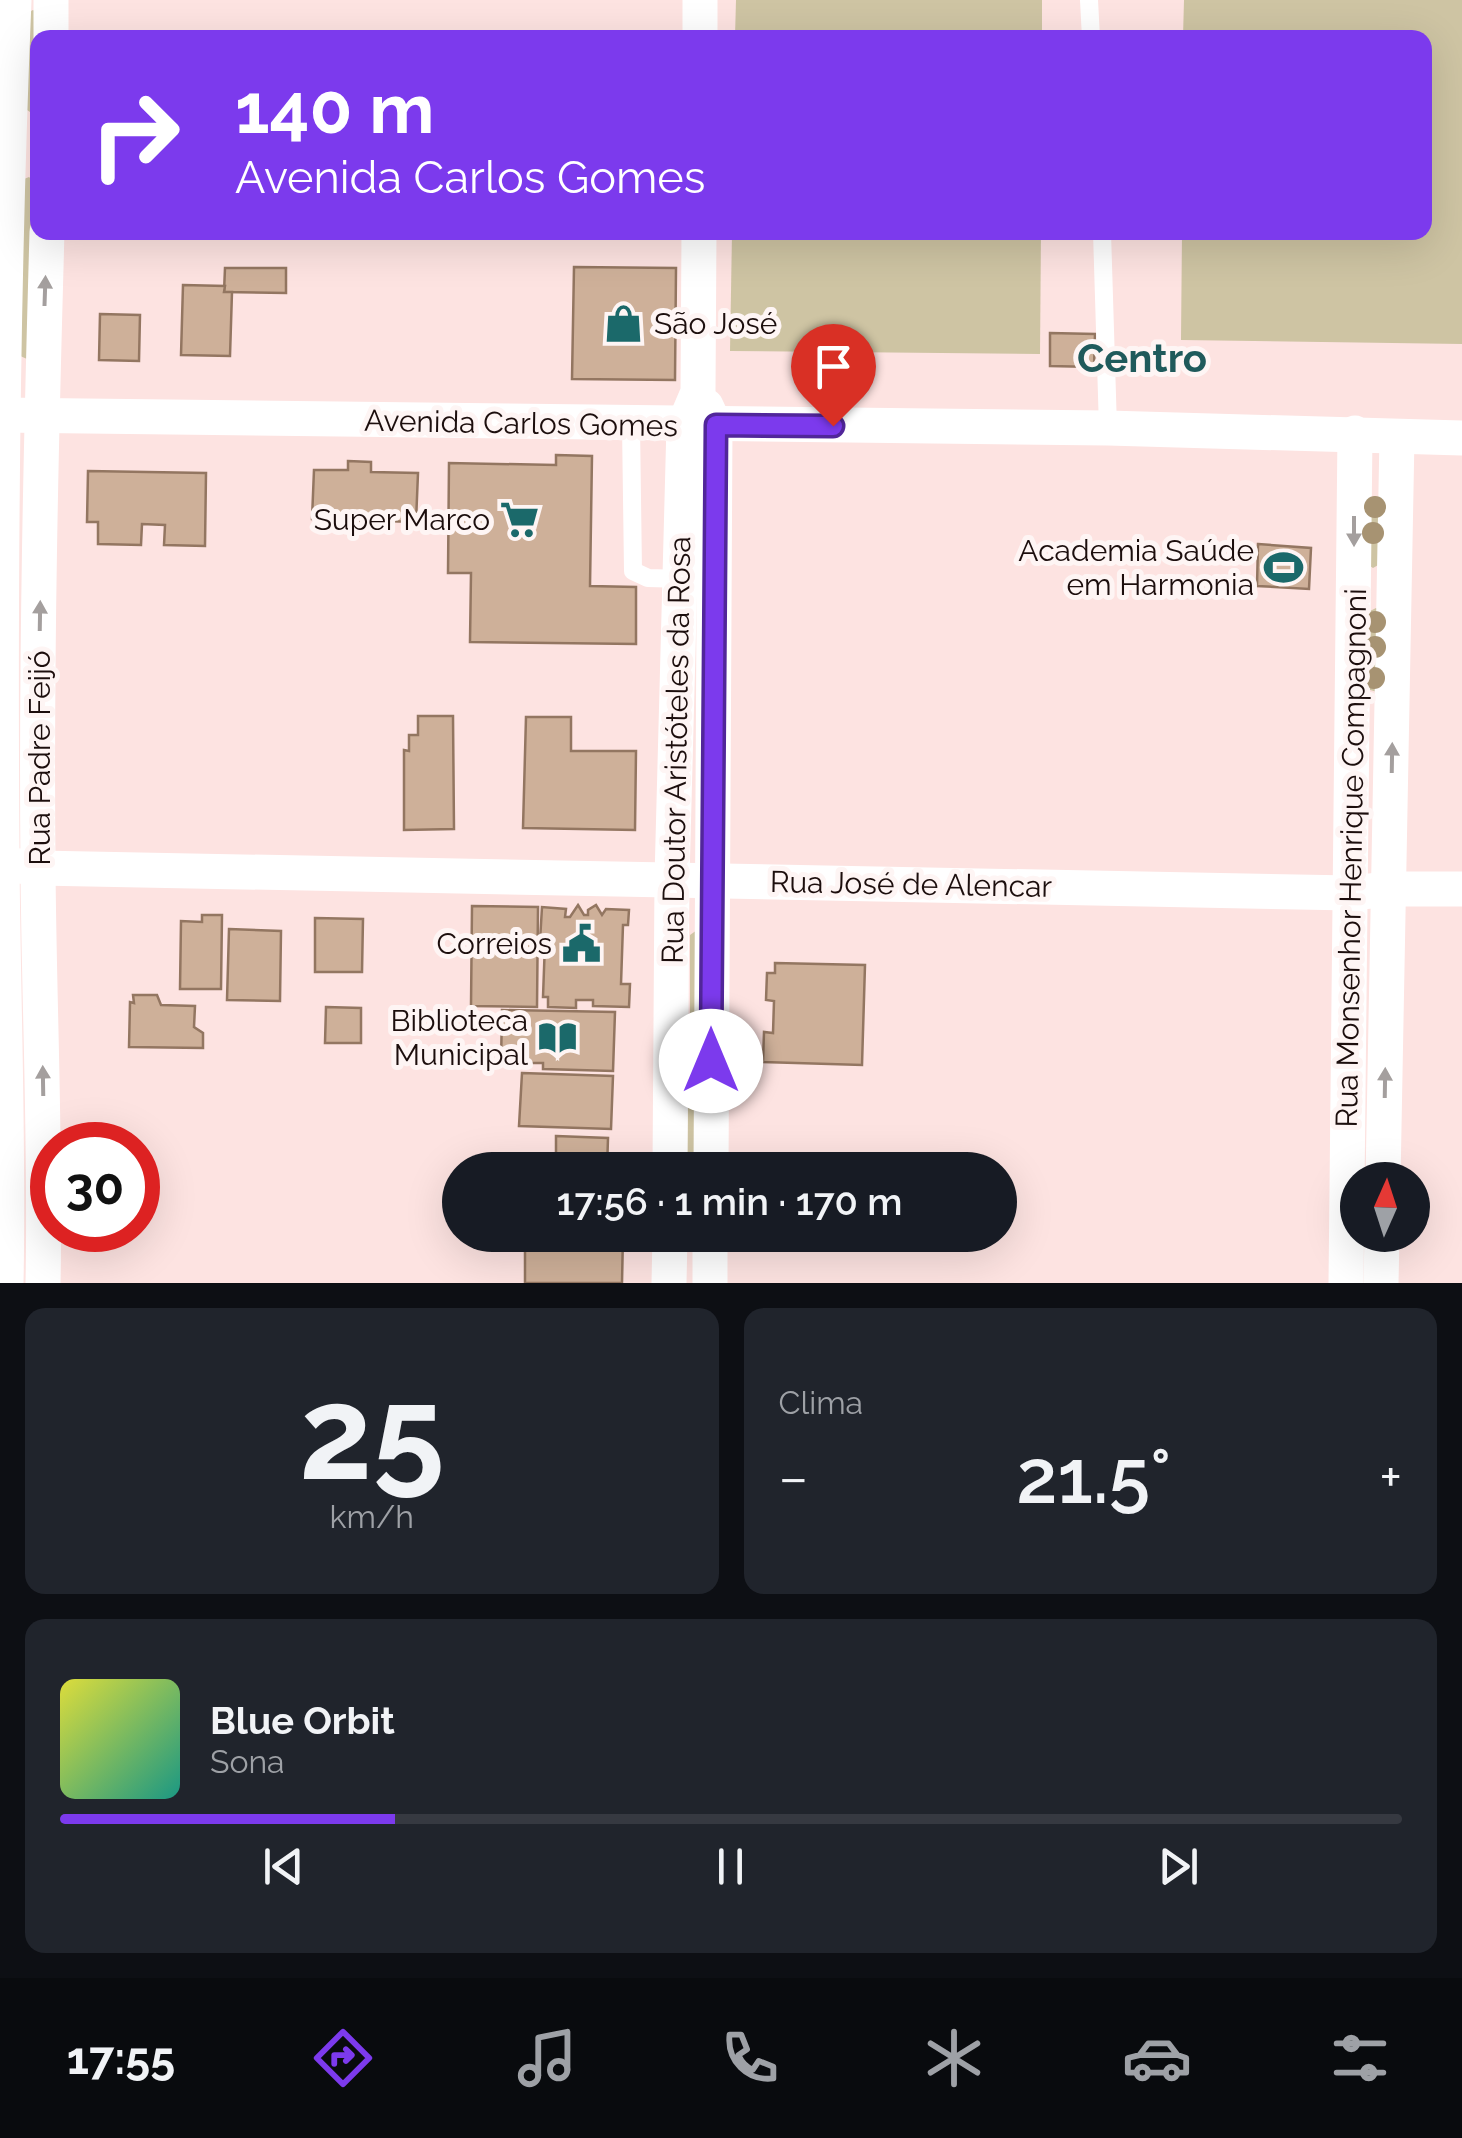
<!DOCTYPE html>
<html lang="pt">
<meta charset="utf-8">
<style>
:root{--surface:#171b24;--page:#20242c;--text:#f1f3f6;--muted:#9ea1a6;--line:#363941;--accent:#7c3aed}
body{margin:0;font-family:Raleway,sans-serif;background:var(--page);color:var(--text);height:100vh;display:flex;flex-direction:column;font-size:38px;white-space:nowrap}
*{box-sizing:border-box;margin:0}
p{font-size:32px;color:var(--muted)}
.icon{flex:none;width:55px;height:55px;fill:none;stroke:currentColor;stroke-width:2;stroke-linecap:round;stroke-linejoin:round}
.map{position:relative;height:1283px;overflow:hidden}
.drawer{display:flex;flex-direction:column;gap:25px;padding:25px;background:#0d0f14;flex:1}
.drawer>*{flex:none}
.banner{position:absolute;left:30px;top:30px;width:1402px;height:210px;border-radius:20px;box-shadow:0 10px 40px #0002;background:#7c3aed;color:#fff;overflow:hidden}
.needle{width:65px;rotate:3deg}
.fabs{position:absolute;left:1340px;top:1162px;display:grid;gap:20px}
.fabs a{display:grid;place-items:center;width:90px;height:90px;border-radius:50%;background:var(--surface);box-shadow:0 10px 40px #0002;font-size:50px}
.speed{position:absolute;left:30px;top:1122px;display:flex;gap:20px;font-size:50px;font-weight:700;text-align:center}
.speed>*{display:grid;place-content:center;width:130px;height:130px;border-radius:50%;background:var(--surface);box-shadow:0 10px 40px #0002;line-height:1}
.speed .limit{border:15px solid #d22;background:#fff;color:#111}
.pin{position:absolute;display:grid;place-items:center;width:85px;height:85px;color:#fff;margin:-102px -42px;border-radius:50% 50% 50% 0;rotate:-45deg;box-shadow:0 0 10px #0007}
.pin .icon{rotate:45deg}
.me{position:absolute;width:110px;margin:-55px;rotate:0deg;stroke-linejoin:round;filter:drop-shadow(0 0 8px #0008)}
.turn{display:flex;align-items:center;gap:35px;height:210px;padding:0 40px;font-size:45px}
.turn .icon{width:130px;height:130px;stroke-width:2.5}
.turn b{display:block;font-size:70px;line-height:85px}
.big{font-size:75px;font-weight:600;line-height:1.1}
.drawer .widget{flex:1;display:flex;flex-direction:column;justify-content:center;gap:15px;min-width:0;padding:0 35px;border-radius:20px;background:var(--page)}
.drawer .dial{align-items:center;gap:0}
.dial b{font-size:130px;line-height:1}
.song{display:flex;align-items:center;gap:30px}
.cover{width:120px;height:120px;border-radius:15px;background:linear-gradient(135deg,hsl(60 70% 55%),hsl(170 70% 35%))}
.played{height:10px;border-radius:5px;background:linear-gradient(90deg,var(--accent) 25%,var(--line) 25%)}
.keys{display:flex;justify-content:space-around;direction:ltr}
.heat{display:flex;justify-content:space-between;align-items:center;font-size:55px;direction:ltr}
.drawer .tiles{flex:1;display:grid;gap:25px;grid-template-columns:1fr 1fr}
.widget:last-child{grid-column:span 2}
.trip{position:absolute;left:442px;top:1152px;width:575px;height:100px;border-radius:50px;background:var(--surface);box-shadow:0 10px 40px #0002;font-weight:600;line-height:100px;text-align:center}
.dock{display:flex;height:160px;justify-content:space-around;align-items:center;background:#090b0e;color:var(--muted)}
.dock .icon{width:70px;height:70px}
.dock .current{color:var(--accent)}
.dock b{font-size:45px;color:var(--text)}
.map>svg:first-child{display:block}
.green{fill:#cec4a3}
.building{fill:#ceb099;stroke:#937661;stroke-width:2.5}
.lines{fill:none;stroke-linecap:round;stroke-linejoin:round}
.lane{stroke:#fff;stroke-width:18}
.street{stroke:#fff;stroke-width:35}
.tree{fill:#a79372}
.oneway{fill:#a49f9e}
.route-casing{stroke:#51269a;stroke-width:25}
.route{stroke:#7c3aed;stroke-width:18}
.labels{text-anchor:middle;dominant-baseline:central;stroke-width:10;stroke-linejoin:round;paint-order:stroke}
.poi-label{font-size:30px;fill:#1c0e0d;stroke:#fef5f4;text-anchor:end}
.street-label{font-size:30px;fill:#1c0e0d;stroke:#fef5f4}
.district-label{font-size:40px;font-weight:bold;fill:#1f5a5b;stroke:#fef5f4}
</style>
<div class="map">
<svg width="1462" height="1283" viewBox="0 0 1462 1283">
<rect width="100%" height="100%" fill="#fde3e1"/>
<!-- green -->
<g class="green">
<path d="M736 0H1042V37H735Z"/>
<path d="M1184 0H1462V344L1181 340 1182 233 1425 232V38L1183 37Z"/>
<path d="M33 10 38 13 37 105 30 112 27 110V13Z"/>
<path d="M29 177 36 183 32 353 27 359 18 355 24 179Z"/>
<path d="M732 233H1041L1040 354 730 351Z"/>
<path d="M1375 496 1381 500 1380 564 1373 568 1367 564 1370 498Z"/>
<path d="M1376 608 1379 610 1377 692 1367 689 1370 611Z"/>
<path d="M697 930 696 1024 690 1019V935Z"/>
<path d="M693 1061 696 1062V1160L687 1158 688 1064Z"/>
</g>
<!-- building -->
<g class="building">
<path d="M574 267 676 268 675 380 572 379Z"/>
<path d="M225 268H286V293L224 292Z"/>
<path d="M183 285 225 286 224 292H232L230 356 181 355Z"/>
<path d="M100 314 140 315 139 361 99 360Z"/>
<path d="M1050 333 1095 334 1094 367 1050 366Z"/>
<path d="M556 455 592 456 590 586 636 587V644L470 642 471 573H448L449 463 556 465Z"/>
<path d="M348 461 371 462V472L418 473 416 522 312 519 314 470H348Z"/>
<path d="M88 471 206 473 205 546 164 545 165 525 142 524 141 545 98 544V522H87Z"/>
<path d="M1258 544 1311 548 1309 589 1257 586Z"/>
<path d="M418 716H453L454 829 404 830V750L409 751V735H418Z"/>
<path d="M526 717H571V751H636L635 830 523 828Z"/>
<path d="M578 905 584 915H588V910L596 905 602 915 606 909 629 910 628 925H623L621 984H630L629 1007 593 1006V1000H576V1008L548 1007V997H543L545 942 540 941 542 907 566 909 565 917H570Z"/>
<path d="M472 906 538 907 537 1007 471 1006Z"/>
<path d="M202 915H222L221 989H180L181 921 202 922Z"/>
<path d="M315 918 363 919 362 972H315Z"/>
<path d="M229 929 281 931 280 1001 227 1000Z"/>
<path d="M775 963 865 965 862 1065 763 1062 764 1032 773 1033 774 1001 766 1000 767 973H775Z"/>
<path d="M133 995H157L161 1005 195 1006 194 1027 203 1033V1048L129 1047 130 1002 134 1003Z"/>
<path d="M326 1007 361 1008V1043H325Z"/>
<path d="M502 1010 615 1012 613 1071 543 1069V1063H501Z"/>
<path d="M522 1073 613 1076 611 1129 519 1126Z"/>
<path d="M556 1136 608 1138 607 1170H556Z"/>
<path d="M525 1235H623L622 1283H525Z"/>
</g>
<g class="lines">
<!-- lane -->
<g class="lane">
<path d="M1089 0 1091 38"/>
<path d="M1102 232 1108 428"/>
<path d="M631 424 633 571 648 578 684 579"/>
</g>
<!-- street -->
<g class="street">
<path d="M51 38V0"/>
<path d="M700 38V0"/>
<path d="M706 406 715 425 711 1170"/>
<path d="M0 415 1108 428 1462 438"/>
<path d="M0 864 38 868 1352 893 1389 889H1462"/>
<path d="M670 1170 672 878 684 425 698 392 699 232"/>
<path d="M1383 1180 1397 437"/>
<path d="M6 1283C9 1142 3 1001 2 860 0 573 2 287 14 0"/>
<path d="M43 1283C46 1144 39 1006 38 867 36 656 41 444 47 232"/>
<path d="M669 1283 670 1235"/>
<path d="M710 1283V1235"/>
<path d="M1346 1283 1355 433"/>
<path d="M1381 1283 1382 1235"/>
</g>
</g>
<!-- trees -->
<g class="tree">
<circle cx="1375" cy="507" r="11"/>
<circle cx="1373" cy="533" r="11"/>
<circle cx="1375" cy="622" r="11"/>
<circle cx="1375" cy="647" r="11"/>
<circle cx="1374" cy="678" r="11"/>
</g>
<!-- one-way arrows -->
<defs><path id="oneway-solid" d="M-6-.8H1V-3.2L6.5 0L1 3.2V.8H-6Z" transform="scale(2.5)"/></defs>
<g class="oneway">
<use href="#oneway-solid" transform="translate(45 291) rotate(-88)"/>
<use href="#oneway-solid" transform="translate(1354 531) rotate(90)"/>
<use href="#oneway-solid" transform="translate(40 616) rotate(-89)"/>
<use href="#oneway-solid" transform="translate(1392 758) rotate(-89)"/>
<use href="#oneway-solid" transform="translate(43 1081) rotate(-91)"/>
<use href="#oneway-solid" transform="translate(1385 1083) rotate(-89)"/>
</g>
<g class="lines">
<defs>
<path id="route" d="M711 1061 716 425 833 426"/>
</defs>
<!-- route casing -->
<use href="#route" class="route-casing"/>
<!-- route -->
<use href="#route" class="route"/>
</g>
<!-- icons -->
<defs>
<symbol id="shop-bare" viewBox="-9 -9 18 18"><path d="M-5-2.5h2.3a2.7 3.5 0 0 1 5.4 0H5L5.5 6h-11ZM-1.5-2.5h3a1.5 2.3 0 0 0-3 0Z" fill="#1b696a" stroke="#fef5f4" stroke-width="2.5" paint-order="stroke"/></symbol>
<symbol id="supermarket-bare" viewBox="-9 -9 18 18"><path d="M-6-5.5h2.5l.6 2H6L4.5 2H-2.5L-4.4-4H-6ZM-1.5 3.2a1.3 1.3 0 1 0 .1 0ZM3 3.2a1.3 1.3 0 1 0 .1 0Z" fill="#1b696a" stroke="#fef5f4" stroke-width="2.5" paint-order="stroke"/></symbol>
<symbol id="stadium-bare" viewBox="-9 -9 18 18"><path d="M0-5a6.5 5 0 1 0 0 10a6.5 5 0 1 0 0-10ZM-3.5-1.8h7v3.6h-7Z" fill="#1b696a" stroke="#fef5f4" stroke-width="2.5" paint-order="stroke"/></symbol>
<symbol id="civic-bare" viewBox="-9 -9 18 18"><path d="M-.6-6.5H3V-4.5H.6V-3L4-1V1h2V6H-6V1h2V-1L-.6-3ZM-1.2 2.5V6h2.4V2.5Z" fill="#1b696a" stroke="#fef5f4" stroke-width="2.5" paint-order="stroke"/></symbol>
<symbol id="library-bare" viewBox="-9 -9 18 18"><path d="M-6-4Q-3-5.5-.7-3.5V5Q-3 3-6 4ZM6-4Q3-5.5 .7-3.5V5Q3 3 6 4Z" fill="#1b696a" stroke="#fef5f4" stroke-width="2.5" paint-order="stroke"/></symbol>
</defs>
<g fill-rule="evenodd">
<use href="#shop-bare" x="596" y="296" width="55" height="55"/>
<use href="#supermarket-bare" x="492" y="492" width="55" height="55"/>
<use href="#stadium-bare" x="1256" y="540" width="55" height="55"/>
<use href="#civic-bare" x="554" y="916" width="55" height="55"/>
<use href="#library-bare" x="530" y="1010" width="55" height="55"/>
</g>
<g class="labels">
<!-- poi labels -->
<g class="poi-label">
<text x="654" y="323" text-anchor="start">São José</text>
<text x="490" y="519">Super Marco</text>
<text x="1254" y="550">Academia Saúde<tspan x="1254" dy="34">em Harmonia</tspan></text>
<text x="552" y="943">Correios</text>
<text x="528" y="1020">Biblioteca<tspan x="528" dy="34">Municipal</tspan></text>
</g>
<!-- street labels -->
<g class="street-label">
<text transform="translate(521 423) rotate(1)">Avenida Carlos Gomes</text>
<text transform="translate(676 750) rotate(-89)">Rua Doutor Aristóteles da Rosa</text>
<text transform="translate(39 758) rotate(-90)">Rua Padre Feijó</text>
<text transform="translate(1351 858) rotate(-89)">Rua Monsenhor Henrique Compagnoni</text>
<text transform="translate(911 884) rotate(1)">Rua José de Alencar</text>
</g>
<!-- district labels -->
<g class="district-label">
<text x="1142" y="357">Centro</text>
</g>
</g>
</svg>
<div class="fabs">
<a><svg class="needle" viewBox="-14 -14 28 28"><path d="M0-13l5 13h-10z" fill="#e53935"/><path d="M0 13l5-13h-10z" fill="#9ea1a6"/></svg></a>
</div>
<div class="speed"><div class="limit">30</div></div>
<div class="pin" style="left:833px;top:426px;background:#d93025"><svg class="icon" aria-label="arrive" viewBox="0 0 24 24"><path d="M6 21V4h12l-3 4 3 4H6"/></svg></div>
<svg class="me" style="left:711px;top:1061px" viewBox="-20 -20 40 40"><circle r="19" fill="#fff"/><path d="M0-13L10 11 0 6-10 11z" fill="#7c3aed"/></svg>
<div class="trip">17:56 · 1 min · 170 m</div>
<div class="banner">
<div class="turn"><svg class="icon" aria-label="right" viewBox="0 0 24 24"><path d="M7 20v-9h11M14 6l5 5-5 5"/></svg><div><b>140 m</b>Avenida Carlos Gomes</div></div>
</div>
</div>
<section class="drawer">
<div class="tiles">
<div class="widget dial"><b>25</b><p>km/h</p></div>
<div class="widget"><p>Clima</p>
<div class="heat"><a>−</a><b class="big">21.5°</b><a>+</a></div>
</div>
<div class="widget">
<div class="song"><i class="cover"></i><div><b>Blue Orbit</b><p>Sona</p></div></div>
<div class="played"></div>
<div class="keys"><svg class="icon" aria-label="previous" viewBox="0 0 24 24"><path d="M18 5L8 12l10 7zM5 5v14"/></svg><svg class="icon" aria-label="pause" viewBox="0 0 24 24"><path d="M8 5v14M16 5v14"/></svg><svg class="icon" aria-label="next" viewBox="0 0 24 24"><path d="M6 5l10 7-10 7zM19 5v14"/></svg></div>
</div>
</div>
</section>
<nav class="dock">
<b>17:55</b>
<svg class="icon current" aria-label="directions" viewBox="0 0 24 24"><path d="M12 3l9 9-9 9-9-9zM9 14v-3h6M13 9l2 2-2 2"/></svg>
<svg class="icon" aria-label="music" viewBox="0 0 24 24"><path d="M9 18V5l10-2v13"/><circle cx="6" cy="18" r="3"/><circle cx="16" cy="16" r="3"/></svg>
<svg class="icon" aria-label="phone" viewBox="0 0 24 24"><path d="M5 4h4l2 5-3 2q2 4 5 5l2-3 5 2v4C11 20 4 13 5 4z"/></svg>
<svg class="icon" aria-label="climate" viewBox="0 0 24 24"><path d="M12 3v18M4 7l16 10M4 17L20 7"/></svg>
<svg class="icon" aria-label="car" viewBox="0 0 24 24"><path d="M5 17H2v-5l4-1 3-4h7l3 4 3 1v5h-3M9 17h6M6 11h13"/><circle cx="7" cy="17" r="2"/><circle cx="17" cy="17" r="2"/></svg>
<svg class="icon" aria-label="filters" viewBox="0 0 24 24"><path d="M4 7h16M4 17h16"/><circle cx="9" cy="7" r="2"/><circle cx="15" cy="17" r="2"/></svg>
</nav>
